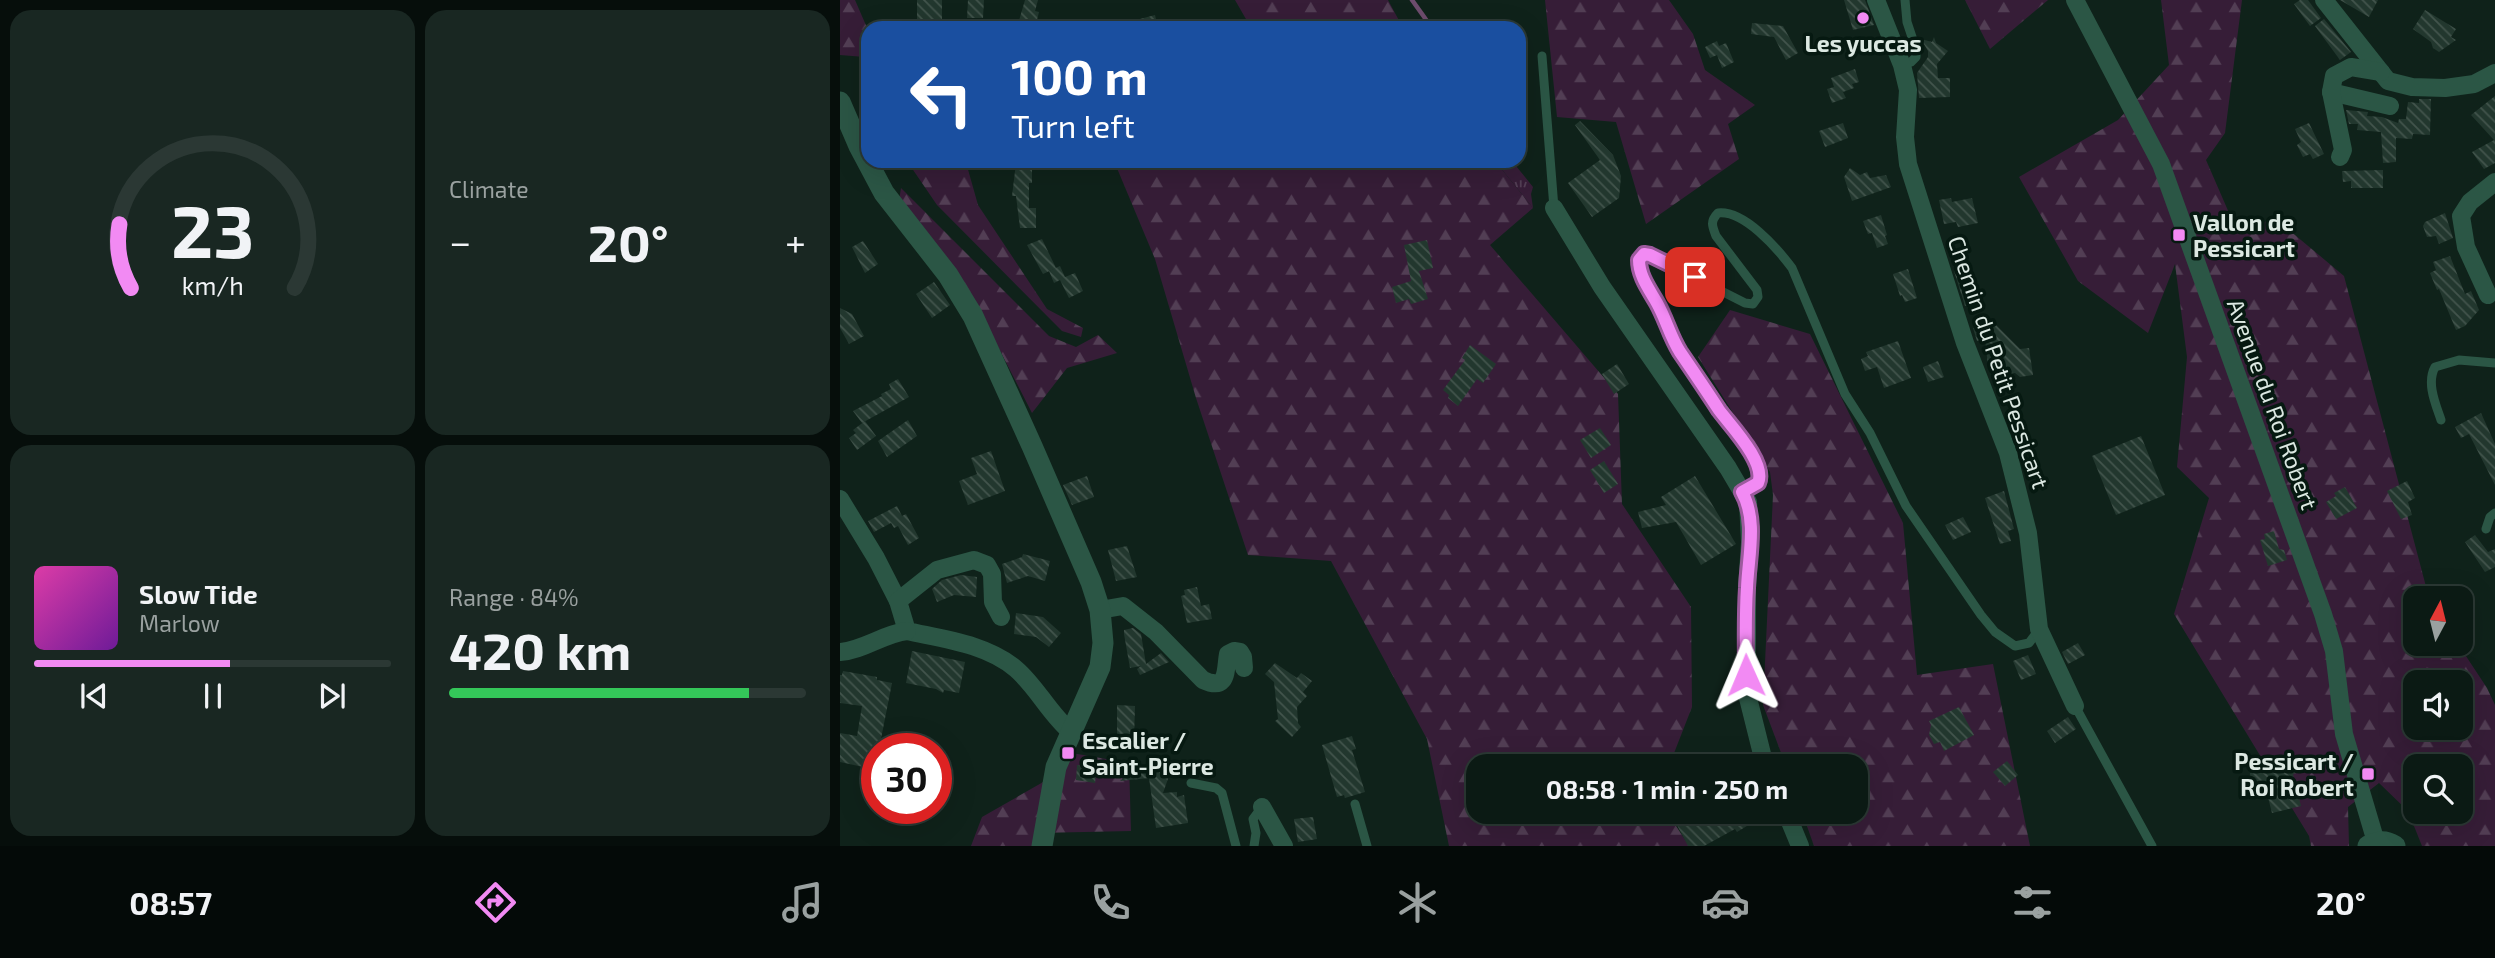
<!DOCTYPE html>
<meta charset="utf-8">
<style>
:root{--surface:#0b1a14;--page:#192722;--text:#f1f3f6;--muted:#9aa1a0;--line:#2b3834;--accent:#f28af3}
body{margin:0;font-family:"Exo 2",sans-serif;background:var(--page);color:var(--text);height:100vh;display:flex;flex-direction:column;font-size:26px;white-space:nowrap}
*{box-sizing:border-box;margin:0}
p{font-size:23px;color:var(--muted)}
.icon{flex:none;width:38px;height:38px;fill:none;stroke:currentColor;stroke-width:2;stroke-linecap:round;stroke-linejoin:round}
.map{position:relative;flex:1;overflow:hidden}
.drawer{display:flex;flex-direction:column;gap:10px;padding:10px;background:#060e0b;width:840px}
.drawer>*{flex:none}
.top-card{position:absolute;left:21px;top:21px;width:665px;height:147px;border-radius:21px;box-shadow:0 7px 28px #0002,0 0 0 2px var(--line);background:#1a4fa0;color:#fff;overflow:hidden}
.needle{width:46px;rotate:7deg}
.buttons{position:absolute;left:1563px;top:586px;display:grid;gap:14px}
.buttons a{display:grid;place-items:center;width:70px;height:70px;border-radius:14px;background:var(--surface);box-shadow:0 7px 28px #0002,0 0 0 2px var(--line);font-size:35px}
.speed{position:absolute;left:21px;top:733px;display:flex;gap:14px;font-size:35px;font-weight:700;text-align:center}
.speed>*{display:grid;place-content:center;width:91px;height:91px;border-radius:50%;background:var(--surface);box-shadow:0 7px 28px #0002,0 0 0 2px var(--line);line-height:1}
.speed .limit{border:10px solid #d22;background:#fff;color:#111}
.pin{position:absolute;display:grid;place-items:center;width:60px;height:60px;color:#fff;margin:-30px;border-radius:14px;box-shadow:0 4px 10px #0006}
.me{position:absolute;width:77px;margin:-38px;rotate:359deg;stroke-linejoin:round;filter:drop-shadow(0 0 5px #0008)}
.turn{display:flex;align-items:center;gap:24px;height:147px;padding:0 35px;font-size:32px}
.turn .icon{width:91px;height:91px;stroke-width:2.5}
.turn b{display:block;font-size:49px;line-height:60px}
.big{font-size:52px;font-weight:700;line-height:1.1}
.drawer .card{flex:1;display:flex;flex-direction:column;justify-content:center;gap:10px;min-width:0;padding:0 24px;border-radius:21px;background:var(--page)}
.drawer .dial{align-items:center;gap:0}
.dial svg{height:182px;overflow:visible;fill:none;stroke:var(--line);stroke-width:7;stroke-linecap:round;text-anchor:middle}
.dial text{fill:var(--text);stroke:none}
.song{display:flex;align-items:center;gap:21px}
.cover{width:84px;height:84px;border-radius:10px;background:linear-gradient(135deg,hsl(320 70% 55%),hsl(280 70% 35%))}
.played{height:7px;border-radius:4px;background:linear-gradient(90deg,var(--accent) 55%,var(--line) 55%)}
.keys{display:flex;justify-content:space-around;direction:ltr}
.heat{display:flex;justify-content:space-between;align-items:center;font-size:38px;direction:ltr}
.charge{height:10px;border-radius:5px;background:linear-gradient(90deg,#34c759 84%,var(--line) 0)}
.drawer .tiles{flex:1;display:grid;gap:10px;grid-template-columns:repeat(2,1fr)}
.trip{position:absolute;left:626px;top:754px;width:402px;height:70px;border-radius:21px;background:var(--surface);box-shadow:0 7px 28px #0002,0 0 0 2px var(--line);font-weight:700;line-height:70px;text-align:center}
.dock{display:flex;height:112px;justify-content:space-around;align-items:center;background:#040a08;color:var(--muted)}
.dock .icon{width:49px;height:49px}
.dock .selected{color:var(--accent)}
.dock b{font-size:32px;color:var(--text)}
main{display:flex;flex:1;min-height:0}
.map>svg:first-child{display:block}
.grass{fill:url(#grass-tufts)}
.forest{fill:url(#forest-firs);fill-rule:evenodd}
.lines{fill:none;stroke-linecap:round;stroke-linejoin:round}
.stream{stroke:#6d4c6d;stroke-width:4.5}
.building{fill:url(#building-back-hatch)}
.service{stroke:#2b5645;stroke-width:9}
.minor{stroke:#2b5645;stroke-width:18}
.tertiary{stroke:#2b5645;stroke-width:21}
.route-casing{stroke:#9d5a9e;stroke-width:18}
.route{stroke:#f28af3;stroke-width:12}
.poi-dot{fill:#f28af3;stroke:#061911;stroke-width:2.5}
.labels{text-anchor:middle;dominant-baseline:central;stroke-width:7;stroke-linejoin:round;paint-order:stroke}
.poi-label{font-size:23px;font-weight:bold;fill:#dce8e2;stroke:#061911;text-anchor:start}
.street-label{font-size:23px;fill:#dce8e2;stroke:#061911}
</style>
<main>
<section class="drawer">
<div class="tiles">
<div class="card dial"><svg viewBox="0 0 100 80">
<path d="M14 69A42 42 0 1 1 86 69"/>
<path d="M14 69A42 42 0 0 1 9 41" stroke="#f28af3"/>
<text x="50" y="56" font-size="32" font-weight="700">23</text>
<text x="50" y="72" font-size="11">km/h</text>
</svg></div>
<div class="card"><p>Climate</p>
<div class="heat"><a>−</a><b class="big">20°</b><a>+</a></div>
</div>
<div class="card">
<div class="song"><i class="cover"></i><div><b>Slow Tide</b><p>Marlow</p></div></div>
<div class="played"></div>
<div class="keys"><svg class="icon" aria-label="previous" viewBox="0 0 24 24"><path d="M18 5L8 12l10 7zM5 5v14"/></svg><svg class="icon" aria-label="pause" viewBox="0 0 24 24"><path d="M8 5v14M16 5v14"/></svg><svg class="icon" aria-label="next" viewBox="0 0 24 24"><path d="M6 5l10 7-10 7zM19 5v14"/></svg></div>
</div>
<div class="card"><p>Range · 84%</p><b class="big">420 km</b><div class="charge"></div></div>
</div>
</section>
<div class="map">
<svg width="1655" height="846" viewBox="0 0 1655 846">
<defs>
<pattern id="grass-tufts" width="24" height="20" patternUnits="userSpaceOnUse" patternTransform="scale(1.75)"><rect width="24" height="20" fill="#361d37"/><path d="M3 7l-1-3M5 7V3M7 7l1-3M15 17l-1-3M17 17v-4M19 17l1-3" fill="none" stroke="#523e54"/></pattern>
<pattern id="forest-firs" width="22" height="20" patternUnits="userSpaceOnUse" patternTransform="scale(1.75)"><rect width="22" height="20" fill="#361d37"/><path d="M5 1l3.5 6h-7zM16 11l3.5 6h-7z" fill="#523e54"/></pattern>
<pattern id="building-back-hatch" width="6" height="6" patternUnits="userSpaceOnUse" patternTransform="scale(1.75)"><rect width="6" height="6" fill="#22372e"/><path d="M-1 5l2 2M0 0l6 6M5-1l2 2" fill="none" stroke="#42544c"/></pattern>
</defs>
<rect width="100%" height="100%" fill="#0f221a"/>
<!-- grass -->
<path class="grass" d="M655 161H672L693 187 691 194 693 208Z"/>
<!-- forest -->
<g class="forest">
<path d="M0 0H15L28 30V60L25 57 0 55Z"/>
<path d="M395 0H548L563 28H406L410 26Z"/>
<path d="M705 0H829L853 34 865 70 915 105 888 124 899 159 806 224 776 122 717 117Z"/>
<path d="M1125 0H1208L1150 49Z"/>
<path d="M1321 0H1402L1385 133 1366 160 1396 229 1436 219 1504 276 1589 598H1575V644H1618L1647 688 1655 705V846H1582L1568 811 1539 783 1508 807 1509 846H1471L1469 836 1334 614 1369 498 1337 467 1347 357 1335 264 1308 333 1238 281 1179 177 1278 120 1329 65ZM1575 682H1620V728H1575ZM1575 766H1620V812H1575Z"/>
<path d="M67 161H123L127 166 138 205 207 309 243 328 241 337 222 331 97 205Z"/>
<path d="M274 161H655L693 208 650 245 778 394 782 504 851 607 852 707 829 766H639V812H827L849 846H609L587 739 491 561 408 555 356 398 315 259Z"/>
<path d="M61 188 209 336 236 347 258 335 277 353 227 368 192 413 130 292 59 201Z"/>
<path d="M890 310 970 334 1063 523 1077 675 1153 664 1190 846H974L962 812H1017V766H946L923 705 933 495 930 472 858 357Z"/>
<path d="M226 752 289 763 291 831 197 833 195 846H131L142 817 219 773Z"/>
</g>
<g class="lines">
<!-- stream -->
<path class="stream" d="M572 0 592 28"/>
</g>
<!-- building -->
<g class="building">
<path d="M77 0H102V23H94V28H77Z"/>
<path d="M128 0H144L143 18H127Z"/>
<path d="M185 0H198L195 11 199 12 195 28H183L184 26 178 24Z"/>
<path d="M1004 0H1025L1034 25 1013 30Z"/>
<path d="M1460 0H1468L1481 18 1470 26 1454 4Z"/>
<path d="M1500 0H1538L1529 17Z"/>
<path d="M1585 10 1616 29 1611 37 1616 40 1599 52 1593 48 1591 42 1573 29Z"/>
<path d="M315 15 318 28H282L281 24Z"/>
<path d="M1484 19 1511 52 1500 60 1475 26Z"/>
<path d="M912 23 943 26 958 53 946 60 934 37 911 34Z"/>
<path d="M1094 37 1096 43 1108 51 1097 64 1098 78H1110V97L1079 98 1077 73 1088 57V51L1081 39 1092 42Z"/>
<path d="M877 41 879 46 886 43 894 62 882 68 877 55 870 58 865 47Z"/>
<path d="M1015 69 1019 82 1012 84 1014 88 1003 92 1006 98 992 103 987 89 994 87 991 78Z"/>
<path d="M1655 96V163L1644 169 1632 152 1654 140 1631 115Z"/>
<path d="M1579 99H1591L1590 135 1573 134 1572 139 1556 138V162L1543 163 1541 132 1517 130 1518 124H1509L1506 110 1528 112 1527 116 1542 117 1558 123 1559 119H1566L1568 102 1579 103Z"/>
<path d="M740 121 773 155 781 176 779 198 752 217 728 183 760 160 735 125Z"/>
<path d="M1003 123 1008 138 985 147 979 131Z"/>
<path d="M1469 123 1484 154 1473 159 1470 154 1463 157 1457 145 1461 142 1455 129Z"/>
<path d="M176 163H192V183H189V208H196V228H180L176 196H172Z"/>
<path d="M1010 168 1020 175 1027 172 1030 178 1046 175 1051 187 1012 201 1004 177Z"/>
<path d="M1543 170V188H1511V181L1503 182 1502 171Z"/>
<path d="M1111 198 1112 202 1132 198 1138 223 1118 227 1116 222 1104 224 1099 200Z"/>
<path d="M1605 213 1613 238 1599 244 1596 236 1587 237 1583 226 1585 222Z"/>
<path d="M1041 215 1047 235 1045 236 1048 244 1037 248 1032 233 1028 234 1023 221Z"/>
<path d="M202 239 216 268 203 274 187 245Z"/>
<path d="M587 240 593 268 579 271 588 299 571 304 569 299 556 303 552 287 571 281 564 245Z"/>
<path d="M23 241 38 264 25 273 12 247Z"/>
<path d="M1610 256 1625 294 1631 291 1639 310 1625 326 1616 330 1599 289 1597 290 1590 273 1596 270 1593 262Z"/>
<path d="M220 266 225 277 235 273 243 291 229 298 220 280 214 283 209 271Z"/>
<path d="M1068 269 1077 298 1065 302 1062 295 1060 296 1053 274Z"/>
<path d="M1118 270 1123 285 1128 284 1131 291 1136 290 1140 301 1125 306 1114 271Z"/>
<path d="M94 282 110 305 92 318 76 294Z"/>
<path d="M0 308 12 314 24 336 9 344 0 328Z"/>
<path d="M1154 323 1180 349 1189 348 1193 375 1180 377 1175 373 1154 376 1151 365H1148L1145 339 1137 341 1133 328Z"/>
<path d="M1058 341 1071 378 1044 388 1037 367 1025 371 1021 359 1028 356 1026 352Z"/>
<path d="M630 345 656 364 643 383 637 379 618 406 608 398 609 395 603 390 625 360 622 358Z"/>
<path d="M1098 361 1104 377 1088 382 1083 367Z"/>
<path d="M777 364 789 384 774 394 762 374Z"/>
<path d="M58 379 69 397 22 423 13 411 42 396 41 394 51 389 49 384Z"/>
<path d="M1641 413 1655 444V485L1629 434 1621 438 1615 427Z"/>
<path d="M68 420 77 436 47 457 38 441Z"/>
<path d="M25 421 36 436 17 450 9 438 16 433 13 430Z"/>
<path d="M760 428 771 445 751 458 740 440Z"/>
<path d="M1301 436 1325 495 1276 515 1252 456Z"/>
<path d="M151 451 165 491 128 505 119 481 137 474 131 458Z"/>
<path d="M764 461 778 484 764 493 750 470Z"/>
<path d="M247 476 254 497 232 505 223 485Z"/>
<path d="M855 476 896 544 861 565 836 522 802 528 798 512 826 505 821 497Z"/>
<path d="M1567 481 1575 498 1568 502 1572 515 1561 519 1547 491Z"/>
<path d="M1505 487 1517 508 1496 519 1486 502 1496 496 1494 493Z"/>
<path d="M1164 491 1174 529 1168 531 1171 541 1160 544 1145 498Z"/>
<path d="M57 506 62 516 66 514 79 538 68 545 58 526 54 528 51 523 34 532 28 521Z"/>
<path d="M1123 517 1131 532 1113 540 1105 525Z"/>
<path d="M1434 531 1439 549 1444 550 1447 560 1428 566 1420 540 1425 539 1424 534Z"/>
<path d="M1635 535 1648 552 1655 549V567L1645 572 1625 542Z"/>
<path d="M287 546 297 577 276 581 268 550Z"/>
<path d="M183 554 210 561 205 581 188 576 167 583 162 564 182 557Z"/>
<path d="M121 575 137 577 136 597 114 595 97 602 92 589 102 580Z"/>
<path d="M357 587 361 606 369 604 372 619 347 623 341 596 345 595 344 590Z"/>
<path d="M176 613 203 617 221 633 209 647 196 637 174 634Z"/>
<path d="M293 628 301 634 306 664 321 653 329 662 300 675 297 669 301 666 290 668 284 634V630Z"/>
<path d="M1238 643 1245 655 1228 664 1222 652Z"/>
<path d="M72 651 125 662 119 693 104 690 103 693 96 689 66 683Z"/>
<path d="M1188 655 1196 674 1181 680 1173 661Z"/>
<path d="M435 663 457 678 461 673 472 681 463 692 467 696 457 707 458 723 461 727 452 737 435 721 438 719 434 682 425 674Z"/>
<path d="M3 671 37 677V680L52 683 39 749H37V770L0 762V733L17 736 22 706 0 703V675H2Z"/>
<path d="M277 705 295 706 294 740 277 739Z"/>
<path d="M1119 707 1134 735 1104 751 1100 742 1094 744 1089 735 1091 725 1089 721Z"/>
<path d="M1228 717 1236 729 1215 743 1207 731Z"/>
<path d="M512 736 516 749 512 750 525 792 505 798 504 795 497 797 482 745Z"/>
<path d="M1456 757 1460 772 1453 774 1461 806 1432 813 1424 782 1409 786 1410 773Z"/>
<path d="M1167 761 1178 775 1165 786 1153 772Z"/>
<path d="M237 765 257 767 255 783 236 780Z"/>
<path d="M329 765V776L323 793 337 792V797L344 795 348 823 316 828 309 778 280 781 295 768H321Z"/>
<path d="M830 812H930L897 832 895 829 864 846H848Z"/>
<path d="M473 817 477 839 458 842 454 819Z"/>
</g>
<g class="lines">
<!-- service -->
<g class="service">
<path d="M702 56 714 208"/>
<path d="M1062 65 1071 62 1076 57V49L1067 22 1065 0"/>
<path d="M1601 420C1596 405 1586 383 1595 367L1619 360 1655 363"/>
<path d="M902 492 914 486 920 479 907 445 880 411 828 331 798 268 801 255H810L905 303 913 304 918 297 917 290 876 236C872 226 870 221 878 213 904 210 937 248 952 268L1005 394 1030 433 1066 506 1141 615 1155 632 1175 646 1189 643 1198 631"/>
<path d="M1646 529 1650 517 1655 513"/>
<path d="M1235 706 1312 846"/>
<path d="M351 783 376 788 382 793 396 846"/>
<path d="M515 804 527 846"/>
<path d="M414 846 416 833 413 819 422 807"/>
</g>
<!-- minor -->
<g class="minor">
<path d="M1036 0 1062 65 1068 90 1065 137 1068 164 1125 343 1168 453 1188 533 1199 629 1235 706"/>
<path d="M1235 0 1321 164 1483 614 1494 651 1504 734 1536 842"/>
<path d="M1484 0 1548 81 1572 87 1605 88 1634 84 1655 73"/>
<path d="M1491 92 1550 106"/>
<path d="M1500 157 1503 150 1491 92 1494 76 1511 67 1541 72"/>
<path d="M714 208 762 287 888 468 908 502 910 542 907 588V694L925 766"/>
<path d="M1648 295 1626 247 1621 216 1630 202 1655 182"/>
<path d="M0 499 36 558 58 601"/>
<path d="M260 610 283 606 316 632 363 680C389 692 385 669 388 654L394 651 400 652 403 657 404 668"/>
<path d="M161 617 153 602 152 574 147 565 134 560 97 570 58 601 67 631C103 639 147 644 176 669 197 687 209 713 230 731"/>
<path d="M0 652C24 650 43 634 67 631"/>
<path d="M422 807 444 846"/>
<path d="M946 812 960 846"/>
</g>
<!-- tertiary -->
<g class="tertiary">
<path d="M0 102 19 146 44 193 108 275 133 316 192 446 251 582 260 610 263 643 260 667 216 767 202 846"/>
<path d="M1528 846C1538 841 1545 840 1555 846"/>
</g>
</g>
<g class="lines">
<defs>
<path id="route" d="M855 277 810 255 804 254 799 260C799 276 809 289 817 303 826 319 830 336 840 352 853 371 866 390 879 410 890 425 927 463 918 483L902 492C918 520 908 558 907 588 905 617 906 646 906 675"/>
</defs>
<!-- route casing -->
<use href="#route" class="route-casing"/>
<!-- route -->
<use href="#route" class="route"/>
</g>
<!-- markers -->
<g class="poi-dot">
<circle cx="1023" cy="18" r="7"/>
<rect x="1332" y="228" width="14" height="14" rx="3.5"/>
<rect x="221" y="746" width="14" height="14" rx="3.5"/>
<rect x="1521" y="767" width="14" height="14" rx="3.5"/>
</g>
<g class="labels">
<!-- poi labels -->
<g class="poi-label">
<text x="1023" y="43" text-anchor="middle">Les yuccas</text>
<text x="1353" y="222">Vallon de<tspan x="1353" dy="26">Pessicart</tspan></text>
<text x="242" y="740">Escalier /<tspan x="242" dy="26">Saint-Pierre</tspan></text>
<text x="1514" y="761" text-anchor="end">Pessicart /<tspan x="1514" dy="26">Roi Robert</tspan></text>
</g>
<!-- street labels -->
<g class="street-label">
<text transform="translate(1159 362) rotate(71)">Chemin du Petit Pessicart</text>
<text transform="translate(1433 404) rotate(70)">Avenue du Roi Robert</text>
</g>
</g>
</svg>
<div class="buttons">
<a><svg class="needle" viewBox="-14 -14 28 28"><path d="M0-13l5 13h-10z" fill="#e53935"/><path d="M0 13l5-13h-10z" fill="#9aa1a0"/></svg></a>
<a><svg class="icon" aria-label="sound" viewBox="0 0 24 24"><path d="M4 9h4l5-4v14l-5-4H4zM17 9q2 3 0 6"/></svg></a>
<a><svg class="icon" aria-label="search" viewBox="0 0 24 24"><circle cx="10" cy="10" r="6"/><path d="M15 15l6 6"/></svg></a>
</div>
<div class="speed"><div class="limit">30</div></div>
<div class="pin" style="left:855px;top:277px;background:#d93025"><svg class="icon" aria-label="arrive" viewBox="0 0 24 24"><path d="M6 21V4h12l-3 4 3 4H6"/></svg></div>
<svg class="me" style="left:906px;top:675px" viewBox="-20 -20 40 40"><path d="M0-17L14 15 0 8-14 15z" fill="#f28af3" stroke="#fff" stroke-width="4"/></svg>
<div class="trip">08:58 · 1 min · 250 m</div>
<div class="top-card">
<div class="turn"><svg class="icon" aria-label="left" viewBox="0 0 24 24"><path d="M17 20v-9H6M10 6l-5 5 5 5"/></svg><div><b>100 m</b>Turn left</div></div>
</div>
</div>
</main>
<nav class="dock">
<b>08:57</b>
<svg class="icon selected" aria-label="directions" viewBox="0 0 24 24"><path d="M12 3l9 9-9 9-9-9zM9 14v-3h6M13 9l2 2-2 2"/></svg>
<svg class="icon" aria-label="music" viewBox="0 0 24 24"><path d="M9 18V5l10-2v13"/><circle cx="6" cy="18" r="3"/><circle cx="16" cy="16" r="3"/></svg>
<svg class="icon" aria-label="phone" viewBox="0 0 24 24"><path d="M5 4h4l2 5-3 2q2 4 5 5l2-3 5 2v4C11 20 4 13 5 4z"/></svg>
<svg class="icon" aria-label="climate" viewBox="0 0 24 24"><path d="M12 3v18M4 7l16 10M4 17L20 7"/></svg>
<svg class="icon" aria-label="car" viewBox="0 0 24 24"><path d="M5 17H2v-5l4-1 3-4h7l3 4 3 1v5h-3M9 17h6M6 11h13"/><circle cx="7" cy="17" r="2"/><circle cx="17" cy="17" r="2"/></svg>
<svg class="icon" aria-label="filters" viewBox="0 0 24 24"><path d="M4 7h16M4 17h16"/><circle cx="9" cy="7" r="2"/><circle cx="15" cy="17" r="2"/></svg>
<b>20°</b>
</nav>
